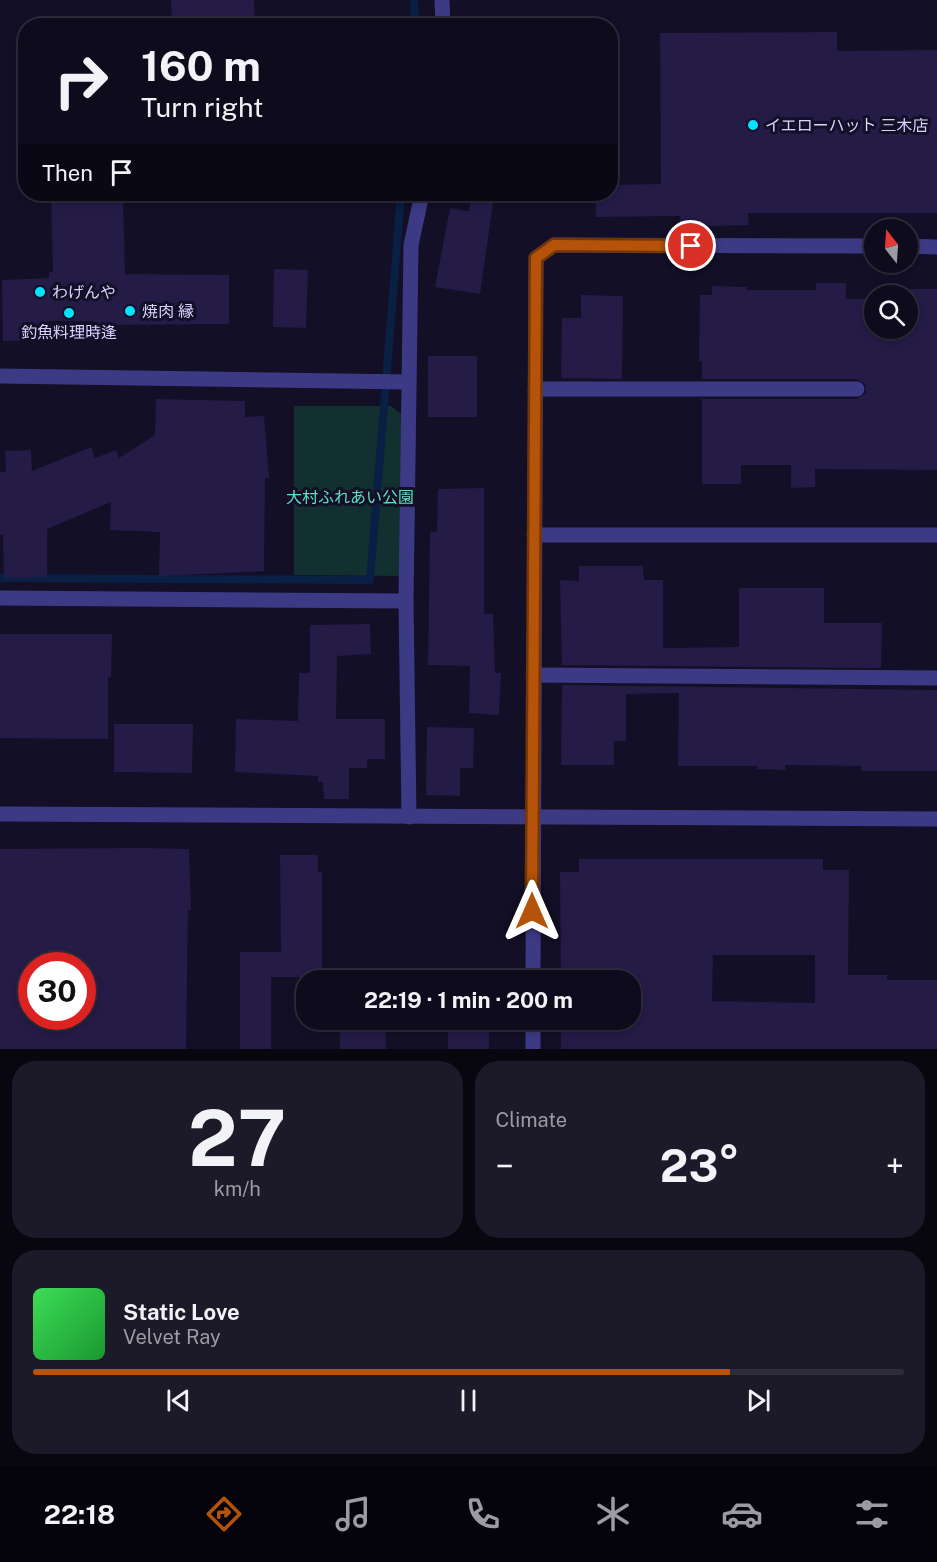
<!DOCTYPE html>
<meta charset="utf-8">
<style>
:root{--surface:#0e0b1c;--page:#1c1929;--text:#f1f3f6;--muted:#9b9ba3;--line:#2e2b3b;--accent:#b45309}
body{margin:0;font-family:"Public Sans","Noto Sans JP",sans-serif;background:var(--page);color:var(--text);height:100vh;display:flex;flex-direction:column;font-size:22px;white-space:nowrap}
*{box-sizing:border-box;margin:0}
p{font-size:20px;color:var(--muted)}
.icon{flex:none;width:33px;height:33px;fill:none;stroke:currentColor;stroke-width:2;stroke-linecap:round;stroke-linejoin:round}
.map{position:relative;height:1049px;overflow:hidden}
.panel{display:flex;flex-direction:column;gap:12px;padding:12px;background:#08060f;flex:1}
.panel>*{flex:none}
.guide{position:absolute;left:18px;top:18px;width:600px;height:183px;border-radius:24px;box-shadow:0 3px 9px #0003,0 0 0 2px var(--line);background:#0e0b1c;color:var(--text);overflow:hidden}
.needle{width:39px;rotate:343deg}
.controls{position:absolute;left:864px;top:219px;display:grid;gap:12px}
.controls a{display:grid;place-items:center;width:54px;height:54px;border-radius:50%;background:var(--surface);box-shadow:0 3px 9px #0003,0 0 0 2px var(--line);font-size:30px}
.speed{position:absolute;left:18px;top:952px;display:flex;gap:12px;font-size:30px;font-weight:700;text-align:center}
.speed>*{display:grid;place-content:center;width:78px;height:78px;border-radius:50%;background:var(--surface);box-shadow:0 3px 9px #0003,0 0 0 2px var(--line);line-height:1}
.speed .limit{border:9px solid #d22;background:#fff;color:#111}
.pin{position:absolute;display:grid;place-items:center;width:51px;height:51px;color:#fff;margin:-26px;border:3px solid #fff;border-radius:50%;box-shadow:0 2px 6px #0007}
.me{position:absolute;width:66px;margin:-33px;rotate:0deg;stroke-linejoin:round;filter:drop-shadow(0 0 4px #0008)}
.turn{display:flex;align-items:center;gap:21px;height:126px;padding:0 24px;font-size:27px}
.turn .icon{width:78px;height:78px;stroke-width:2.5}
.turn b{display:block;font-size:42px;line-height:51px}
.then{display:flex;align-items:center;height:57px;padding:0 24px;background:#0003;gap:12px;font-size:22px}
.big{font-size:45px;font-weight:700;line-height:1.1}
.panel .card{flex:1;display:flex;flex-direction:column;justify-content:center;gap:9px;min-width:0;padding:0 21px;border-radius:24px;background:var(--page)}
.panel .dial{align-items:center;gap:0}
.dial b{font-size:78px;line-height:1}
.song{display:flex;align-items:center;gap:18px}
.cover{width:72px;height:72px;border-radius:9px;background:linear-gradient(135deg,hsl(130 70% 55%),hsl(130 70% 35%))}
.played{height:6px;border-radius:3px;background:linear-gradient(90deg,var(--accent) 80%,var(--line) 80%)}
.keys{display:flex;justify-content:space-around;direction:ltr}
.heat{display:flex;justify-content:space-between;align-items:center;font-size:33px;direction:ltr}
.panel .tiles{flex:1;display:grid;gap:12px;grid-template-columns:1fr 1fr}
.card:last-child{grid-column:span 2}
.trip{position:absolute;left:296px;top:970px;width:345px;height:60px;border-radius:24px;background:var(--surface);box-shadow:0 3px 9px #0003,0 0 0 2px var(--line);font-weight:700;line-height:60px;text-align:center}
.tabs{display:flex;height:96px;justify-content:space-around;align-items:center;background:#06040b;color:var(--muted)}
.tabs .icon{width:42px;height:42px}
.tabs .current{color:var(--accent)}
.tabs b{font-size:27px;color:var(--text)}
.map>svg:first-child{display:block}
.green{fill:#12302f}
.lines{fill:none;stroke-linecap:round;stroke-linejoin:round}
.stream{stroke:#0a1f44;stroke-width:8}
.building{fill:#241b47;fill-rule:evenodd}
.street{stroke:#3d3a85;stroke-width:15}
.route-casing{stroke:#753606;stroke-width:15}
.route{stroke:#b45309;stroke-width:10}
.poi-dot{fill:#00e5ff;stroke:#130f26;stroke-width:2}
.labels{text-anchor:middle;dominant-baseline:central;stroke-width:6;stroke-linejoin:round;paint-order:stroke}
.poi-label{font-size:16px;fill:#d9d4ff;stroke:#130f26;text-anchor:start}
.park-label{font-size:16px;fill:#5fe0c0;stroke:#130f26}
</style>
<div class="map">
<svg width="937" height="1049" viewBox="0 0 937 1049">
<rect width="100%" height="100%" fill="#130f26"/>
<!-- green -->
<path class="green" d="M294 406H391L406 418 404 576 294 575Z"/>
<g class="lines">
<!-- stream -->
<g class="stream">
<path d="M414 0 415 26"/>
<path d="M0 578 370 580 401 194"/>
</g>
</g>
<!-- building -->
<g class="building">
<path d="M171 0H254L255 26H172Z"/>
<path d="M837 32V51L937 50V213H748L749 225 681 227 680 216 596 217 595 194H610V185L661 184 660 33Z"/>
<path d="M51 194H123L125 274 229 275V324L93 325V321H47L48 340 3 341 2 280 49 278V272H53Z"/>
<path d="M472 194 494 196 480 294 435 287 450 208 469 211Z"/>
<path d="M274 269 308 270 306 328 273 327Z"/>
<path d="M816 283H846V299H874V328H908V296H890V289H937V470L815 469V487L791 488V465H741V484H702V399H857L866 393 865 384 857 379H702V361H699L700 295H712V286L747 287V290H816Z"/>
<path d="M581 295 623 296 622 379 561 378 562 318H581Z"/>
<rect x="428" y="356" width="49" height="61"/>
<path d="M156 399 245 401V417L264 416 269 478H265L264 571 159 576 160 532 110 530 111 502 47 529V577L4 578 3 535H0V472H6L5 451 31 450 32 471 91 447 95 458 116 450 119 458 155 435Z"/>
<path d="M484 488V614H493L495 673H501L499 715 469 713 470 666 428 665 430 532H437L438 489Z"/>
<path d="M579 566H643L644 580H663V648L739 647V588H824V623H882L881 668 562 665 560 580 579 581Z"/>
<path d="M370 624 371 654 337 656 336 719H385V759H367V768H349V799H324L323 782H318V776L235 772 236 719 298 721 299 673H310V625Z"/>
<path d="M0 634H112L111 677H108V739L0 738Z"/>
<path d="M562 685 937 690V771H861V766L785 765V770L757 769V766H678L679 693 626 694V741H614V765H561Z"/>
<path d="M114 724H193L192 773 114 772Z"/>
<path d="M427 727 474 728 473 768H460V796L426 795Z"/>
<path d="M142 848 189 849 191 910H188L186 1049H0V849ZM32 966H82V1017H32Z"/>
<path d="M280 855H318V872H322V977H271V1049H240V952H281Z"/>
<path d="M579 859H823V870H849L848 975H887V980H937V1049H561V1020H630V981H561L560 872H579ZM713 955H815V1003L712 1001Z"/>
<path d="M340 1020H385L386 1049H340Z"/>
<rect x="448" y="1020" width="41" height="29"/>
</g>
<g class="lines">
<!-- street -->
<g class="street">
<path d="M442 0 443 26"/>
<path d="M908 246 937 247"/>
<path d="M0 376 409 382"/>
<path d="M535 389H857"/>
<path d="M534 535H937"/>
<path d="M0 598 406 601"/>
<path d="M533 675 937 678"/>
<path d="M0 814 937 819"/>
<path d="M409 817 406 601 411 245 422 194"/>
<path d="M533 981 536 258 554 245 874 246"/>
<path d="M533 1020V1049"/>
</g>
</g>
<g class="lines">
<defs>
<path id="route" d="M532 911 536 258 554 245 691 246"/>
</defs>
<!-- route casing -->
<use href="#route" class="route-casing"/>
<!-- route -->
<use href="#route" class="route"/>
</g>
<!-- markers -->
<g class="poi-dot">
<circle cx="753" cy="125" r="6"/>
<circle cx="40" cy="292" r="6"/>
<circle cx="130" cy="311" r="6"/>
<circle cx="69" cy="313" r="6"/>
</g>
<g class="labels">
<!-- poi labels -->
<g class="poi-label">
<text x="765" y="125">イエローハット 三木店</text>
<text x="52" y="292">わげんや</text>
<text x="142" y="311">焼肉 縁</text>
<text x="69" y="332" text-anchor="middle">釣魚料理時逢</text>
</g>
<!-- park labels -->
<g class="park-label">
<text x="350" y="497">大村ふれあい公園</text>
</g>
</g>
</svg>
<div class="controls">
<a><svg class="needle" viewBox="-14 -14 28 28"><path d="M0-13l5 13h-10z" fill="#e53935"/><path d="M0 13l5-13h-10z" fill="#9b9ba3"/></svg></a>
<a><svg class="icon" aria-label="search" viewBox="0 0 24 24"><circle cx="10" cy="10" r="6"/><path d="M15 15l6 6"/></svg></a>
</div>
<div class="speed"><div class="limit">30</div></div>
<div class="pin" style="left:691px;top:246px;background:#d93025"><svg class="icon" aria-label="arrive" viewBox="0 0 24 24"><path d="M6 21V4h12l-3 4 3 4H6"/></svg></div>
<svg class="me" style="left:532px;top:911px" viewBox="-20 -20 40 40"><path d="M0-17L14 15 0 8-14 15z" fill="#b45309" stroke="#fff" stroke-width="4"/></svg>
<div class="trip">22:19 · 1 min · 200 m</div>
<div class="guide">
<div class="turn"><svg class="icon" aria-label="right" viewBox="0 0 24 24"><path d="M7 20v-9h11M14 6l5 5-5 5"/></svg><div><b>160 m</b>Turn right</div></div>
<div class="then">Then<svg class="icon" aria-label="arrive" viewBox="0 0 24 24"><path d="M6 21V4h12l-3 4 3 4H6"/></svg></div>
</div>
</div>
<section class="panel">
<div class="tiles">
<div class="card dial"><b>27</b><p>km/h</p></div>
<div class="card"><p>Climate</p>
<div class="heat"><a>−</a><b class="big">23°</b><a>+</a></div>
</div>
<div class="card">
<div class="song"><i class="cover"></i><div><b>Static Love</b><p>Velvet Ray</p></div></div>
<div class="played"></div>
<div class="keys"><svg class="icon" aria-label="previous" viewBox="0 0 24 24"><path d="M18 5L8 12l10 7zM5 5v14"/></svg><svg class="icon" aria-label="pause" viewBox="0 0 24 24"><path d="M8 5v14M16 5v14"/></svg><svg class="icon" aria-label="next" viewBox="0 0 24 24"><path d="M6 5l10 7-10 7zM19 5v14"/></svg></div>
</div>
</div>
</section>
<nav class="tabs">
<b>22:18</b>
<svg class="icon current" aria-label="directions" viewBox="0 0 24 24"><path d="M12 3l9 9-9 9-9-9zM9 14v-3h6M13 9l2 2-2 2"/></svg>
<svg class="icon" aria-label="music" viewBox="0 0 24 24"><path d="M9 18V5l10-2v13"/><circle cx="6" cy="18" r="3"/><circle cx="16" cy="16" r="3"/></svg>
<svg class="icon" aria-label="phone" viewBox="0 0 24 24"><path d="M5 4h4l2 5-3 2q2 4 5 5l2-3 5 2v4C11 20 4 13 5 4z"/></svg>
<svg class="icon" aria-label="climate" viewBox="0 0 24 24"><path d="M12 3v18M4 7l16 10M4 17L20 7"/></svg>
<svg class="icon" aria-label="car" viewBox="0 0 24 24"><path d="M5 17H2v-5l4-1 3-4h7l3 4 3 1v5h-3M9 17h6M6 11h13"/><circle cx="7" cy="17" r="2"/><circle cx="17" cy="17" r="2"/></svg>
<svg class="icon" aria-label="filters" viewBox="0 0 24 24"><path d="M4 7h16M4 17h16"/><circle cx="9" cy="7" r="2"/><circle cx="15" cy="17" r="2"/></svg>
</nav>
